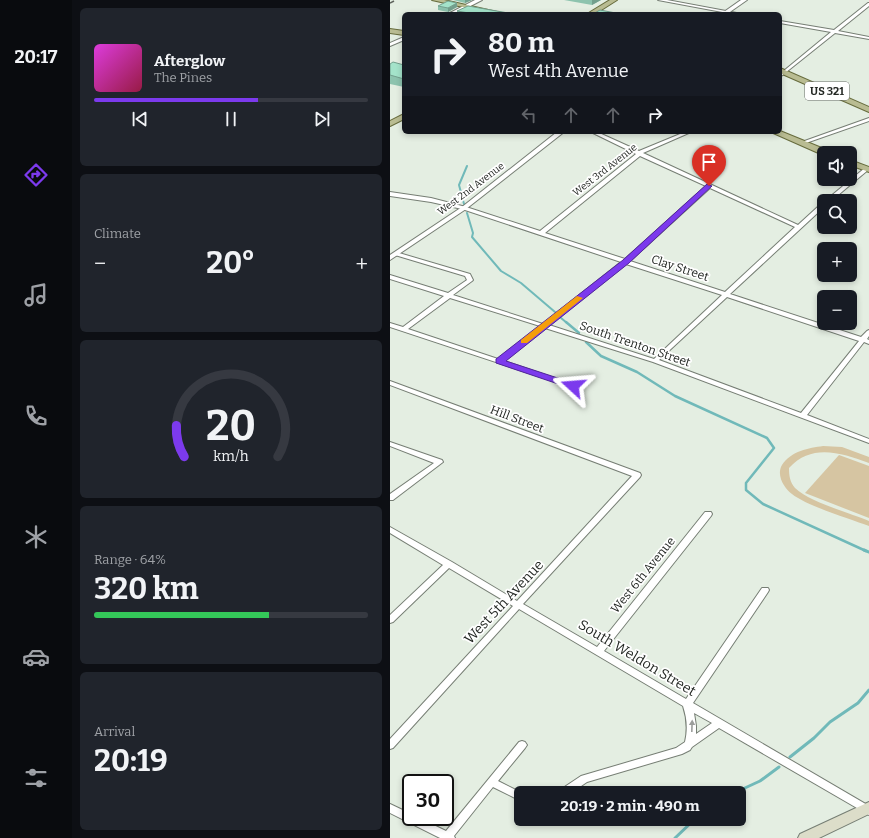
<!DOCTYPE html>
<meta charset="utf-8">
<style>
:root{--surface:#171b24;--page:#20242c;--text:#f1f3f6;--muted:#9ea1a6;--line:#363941;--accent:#7c3aed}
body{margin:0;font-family:Bitter,serif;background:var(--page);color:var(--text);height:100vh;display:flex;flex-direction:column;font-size:15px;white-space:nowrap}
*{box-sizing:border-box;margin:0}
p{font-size:13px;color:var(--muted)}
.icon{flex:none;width:22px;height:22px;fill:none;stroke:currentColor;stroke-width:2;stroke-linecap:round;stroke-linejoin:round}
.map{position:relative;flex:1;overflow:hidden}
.sheet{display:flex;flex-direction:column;gap:8px;padding:8px;background:#0d0f14;width:318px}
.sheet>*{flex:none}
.hud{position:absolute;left:12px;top:12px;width:380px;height:122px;border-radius:6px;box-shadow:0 2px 6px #0003;background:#171b24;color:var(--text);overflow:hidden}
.controls{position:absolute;left:427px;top:146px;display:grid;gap:8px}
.controls a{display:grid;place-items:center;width:40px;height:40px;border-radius:6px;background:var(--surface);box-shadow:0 2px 6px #0003;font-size:20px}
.speed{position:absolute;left:12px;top:774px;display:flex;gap:8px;font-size:20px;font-weight:700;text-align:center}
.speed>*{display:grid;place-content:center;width:52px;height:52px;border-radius:50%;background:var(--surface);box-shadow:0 2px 6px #0003;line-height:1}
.speed .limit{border:2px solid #111;border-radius:6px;background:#fff;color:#111}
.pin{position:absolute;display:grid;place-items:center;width:34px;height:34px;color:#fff;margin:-41px -17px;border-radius:50% 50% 50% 0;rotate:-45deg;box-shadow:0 0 4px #0007}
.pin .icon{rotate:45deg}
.me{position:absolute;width:44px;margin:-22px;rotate:289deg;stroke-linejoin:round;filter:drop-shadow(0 0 3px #0008)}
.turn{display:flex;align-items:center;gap:14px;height:84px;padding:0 20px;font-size:18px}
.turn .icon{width:52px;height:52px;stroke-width:2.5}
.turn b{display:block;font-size:28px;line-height:34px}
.lanes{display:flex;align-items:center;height:38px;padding:0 20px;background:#0003;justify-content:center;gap:20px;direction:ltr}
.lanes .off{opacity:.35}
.big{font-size:30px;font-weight:700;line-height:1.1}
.sheet .card{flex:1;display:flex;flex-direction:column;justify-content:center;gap:6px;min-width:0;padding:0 14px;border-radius:6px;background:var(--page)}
.sheet .dial{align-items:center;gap:0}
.dial svg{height:104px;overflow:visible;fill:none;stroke:var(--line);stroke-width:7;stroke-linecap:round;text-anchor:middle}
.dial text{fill:var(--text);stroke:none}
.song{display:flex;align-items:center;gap:12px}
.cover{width:48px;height:48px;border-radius:6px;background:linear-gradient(135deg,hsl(300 70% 55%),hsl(340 70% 35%))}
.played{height:4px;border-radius:2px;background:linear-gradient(90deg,var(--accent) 60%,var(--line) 60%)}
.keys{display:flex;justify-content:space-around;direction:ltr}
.heat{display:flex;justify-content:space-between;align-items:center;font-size:22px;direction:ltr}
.charge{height:6px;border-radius:3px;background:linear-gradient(90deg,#34c759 64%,var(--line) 0)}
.trip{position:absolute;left:124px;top:786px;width:232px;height:40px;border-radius:6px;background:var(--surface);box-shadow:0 2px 6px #0003;font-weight:700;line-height:40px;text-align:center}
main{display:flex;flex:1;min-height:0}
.menu{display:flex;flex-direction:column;width:72px;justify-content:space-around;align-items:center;background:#090b0e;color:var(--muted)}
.menu .icon{width:28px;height:28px}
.menu .current{color:var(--accent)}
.menu b{font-size:18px;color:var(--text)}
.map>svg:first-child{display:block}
.green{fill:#d6c5a2}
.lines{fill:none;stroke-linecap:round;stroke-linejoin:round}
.stream-far2{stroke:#70b9b9;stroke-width:2}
.stream-far1{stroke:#70b9b9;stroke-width:2.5}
.stream{stroke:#70b9b9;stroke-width:3}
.minor-casing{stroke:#767e74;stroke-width:2}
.tertiary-casing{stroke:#767e74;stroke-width:2}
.secondary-casing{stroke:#767e74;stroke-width:2}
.primary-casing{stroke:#666b3c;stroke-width:2}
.minor{fill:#fff;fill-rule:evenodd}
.tertiary{fill:#fff;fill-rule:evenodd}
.secondary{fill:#dcddc9;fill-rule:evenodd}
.primary{fill:#b9bc92;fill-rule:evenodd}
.rail{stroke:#5e635d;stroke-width:1.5;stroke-dasharray:4.5 4.5;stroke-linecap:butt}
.wall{fill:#8dc3ae}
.shaded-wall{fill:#739f8d}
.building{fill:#a4e3ca;stroke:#739f8d}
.oneway{fill:#9c9e9c}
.route{fill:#7c3aed;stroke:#51269a}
.slow{fill:#f59e0b}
.labels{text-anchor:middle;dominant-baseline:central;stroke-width:3.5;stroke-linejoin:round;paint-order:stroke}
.far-street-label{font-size:10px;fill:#232723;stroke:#fff}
.shield{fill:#fff;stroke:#656865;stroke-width:1}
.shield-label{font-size:11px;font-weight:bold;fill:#232723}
.street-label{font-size:12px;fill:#232723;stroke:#fff}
.near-street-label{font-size:14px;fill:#232723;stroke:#fff}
</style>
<main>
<nav class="menu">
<b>20:17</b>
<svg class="icon current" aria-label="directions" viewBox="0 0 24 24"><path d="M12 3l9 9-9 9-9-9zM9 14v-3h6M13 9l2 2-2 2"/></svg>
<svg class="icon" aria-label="music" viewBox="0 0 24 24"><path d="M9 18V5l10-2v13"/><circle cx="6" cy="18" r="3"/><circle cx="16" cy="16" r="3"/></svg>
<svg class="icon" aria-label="phone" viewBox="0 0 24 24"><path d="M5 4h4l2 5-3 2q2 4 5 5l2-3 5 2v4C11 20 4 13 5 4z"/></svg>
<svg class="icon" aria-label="climate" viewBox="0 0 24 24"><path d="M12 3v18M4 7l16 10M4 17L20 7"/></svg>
<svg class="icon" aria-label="car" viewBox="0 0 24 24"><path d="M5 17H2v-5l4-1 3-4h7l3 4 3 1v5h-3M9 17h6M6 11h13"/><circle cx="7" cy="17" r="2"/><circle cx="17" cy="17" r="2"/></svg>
<svg class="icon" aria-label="filters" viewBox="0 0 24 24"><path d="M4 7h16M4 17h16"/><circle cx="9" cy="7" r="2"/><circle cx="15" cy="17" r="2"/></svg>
</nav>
<section class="sheet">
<div class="card">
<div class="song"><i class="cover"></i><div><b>Afterglow</b><p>The Pines</p></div></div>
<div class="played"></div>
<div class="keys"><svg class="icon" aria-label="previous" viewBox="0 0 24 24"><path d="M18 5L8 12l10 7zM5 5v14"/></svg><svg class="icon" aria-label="pause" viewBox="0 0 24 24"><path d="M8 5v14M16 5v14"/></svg><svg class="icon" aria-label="next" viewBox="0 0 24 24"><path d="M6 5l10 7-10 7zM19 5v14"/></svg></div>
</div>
<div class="card"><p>Climate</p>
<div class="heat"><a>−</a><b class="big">20°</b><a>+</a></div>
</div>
<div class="card dial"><svg viewBox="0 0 100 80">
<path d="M14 69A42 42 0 1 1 86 69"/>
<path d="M14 69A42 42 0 0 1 8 45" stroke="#7c3aed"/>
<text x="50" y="56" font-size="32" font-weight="700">20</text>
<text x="50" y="72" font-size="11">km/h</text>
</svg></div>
<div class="card"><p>Range · 64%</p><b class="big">320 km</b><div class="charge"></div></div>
<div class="card"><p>Arrival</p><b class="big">20:19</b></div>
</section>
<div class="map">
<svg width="479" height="838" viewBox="0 0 479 838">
<rect width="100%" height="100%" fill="#e4eee2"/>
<!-- green -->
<g class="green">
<path d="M433 446 452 447 479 457V463C451 453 422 443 399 468 399 476 400 482 405 488 419 502 460 513 479 521V526C460 519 415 505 402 494 394 488 386 475 392 465 401 451 419 448 433 446Z"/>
<path d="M449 455 479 466V518L415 493Z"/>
</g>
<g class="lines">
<!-- stream-far2 -->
<g class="stream-far2">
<path d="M74 204 69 185 77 166"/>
<path d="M77 213 83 233 82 237 111 271 131 283 165 312"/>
<path d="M171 318 177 323"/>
</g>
<!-- stream-far1 -->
<g class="stream-far1">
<path d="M176 322 189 333"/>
<path d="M196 342 211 356 247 372 285 396 377 438 384 448 356 483V490L373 504 476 551"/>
</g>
<!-- stream -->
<g class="stream">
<path d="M474 550 479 552"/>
<path d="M400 757 424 738 440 722 468 703 479 690"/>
<path d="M344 793 370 781 389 767"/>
<path d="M285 838 305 819"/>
</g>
<defs>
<g id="minor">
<path d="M268 0H277L352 14H343Z"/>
<path d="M478 3H479V6L448 31 479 37V39L445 33 390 77V74L441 32 390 23V21L444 30Z"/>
<path d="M14 37V40L0 46V43Z"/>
<path d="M479 118V121L413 144 409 143Z"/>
<path d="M201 132H207L249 151 295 132H301L253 153 408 225 432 203 434 202V207L340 294 471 337 477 331 479 330V336L477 339 479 340V344L474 342 417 415 479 439V443L263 362 155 328 114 361 185 385 186 386 185 387H181L0 327V323L13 327 54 296 0 279V275L58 293 77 280 75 276 5 255V253H9L80 274 83 280 82 281 63 295 153 324 231 262 72 209 41 202 0 196V192L41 198 76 207 150 231 246 154ZM250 156 316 186 235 259 155 233ZM320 188 405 227 335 292 240 261ZM236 264 332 295 264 359 159 325ZM337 297 469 341 411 413 269 360ZM60 298 150 326 108 359 18 329Z"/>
<path d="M476 167 478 168V170L441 201H435Z"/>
<path d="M0 381 250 473 251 475 250 477 133 604 207 647 315 512H321L322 514 321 516 214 651 296 699 372 588H378L379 590 378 592 303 703 479 806V815L329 728 302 747 300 750 292 754 197 782 181 793H168L170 790 191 776 286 748 295 742C298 729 297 718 293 706L129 609 3 748 0 749V739L123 606 59 568 3 622 0 623V615L53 565 0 533V527L62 562 127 601 242 476 0 385ZM304 713 322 723 306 734V726Z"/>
<path d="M0 442 52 460 53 462 3 500H0V494L44 463 0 446Z"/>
<path d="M132 741 135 742 137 745 135 748 108 781 132 793H131V801L103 787 64 836 65 838H50L0 813V804L21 814V817H27L56 831 129 742Z"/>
</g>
<g id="tertiary">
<path d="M85 0H92L65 14H58Z"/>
<path d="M351 0H357L337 14H331Z"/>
<path d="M167 132H174L76 209 0 260V255L72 207Z"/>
</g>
<path id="secondary" d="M479 802V814L429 838H408L410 834Z"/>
<g id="primary">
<path d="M42 0H54L116 14H104Z"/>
<path d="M220 0H227L205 14H197Z"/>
<path d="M0 29 14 31V35L0 33Z"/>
<path d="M390 68 479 107V112L390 73Z"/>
<path d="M14 114V119L0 126V121Z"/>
<path d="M390 131 439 151 440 153H434L433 155 381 132Z"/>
<path d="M460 160 479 167V172L460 165Z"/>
</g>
</defs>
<!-- minor casing -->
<use href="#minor" class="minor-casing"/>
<!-- tertiary casing -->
<use href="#tertiary" class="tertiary-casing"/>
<!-- secondary casing -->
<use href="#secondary" class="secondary-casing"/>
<!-- primary casing -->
<use href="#primary" class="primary-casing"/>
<!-- minor -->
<use href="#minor" class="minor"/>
<!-- tertiary -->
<use href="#tertiary" class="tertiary"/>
<!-- secondary -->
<use href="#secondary" class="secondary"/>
<!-- primary -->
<use href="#primary" class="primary"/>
<!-- rail -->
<path class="rail" d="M0 3 6 0"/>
</g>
<!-- wall -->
<g class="wall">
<path d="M63 0H82L75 3Z"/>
<path d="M174 0H211L202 5Z"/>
<path d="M48 6 67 7 58 12 48 10Z"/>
<path d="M67 11 124 14H67Z"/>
<path d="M0 64 14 65V87L0 84Z"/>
</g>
<!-- shaded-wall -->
<g class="shaded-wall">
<path d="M75 0H82L75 3Z"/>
<path d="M202 0H211L202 5Z"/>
<path d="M67 3V7L58 12V8Z"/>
</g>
<!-- building -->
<g class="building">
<path d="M58 1 67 3 58 8 48 6Z"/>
<path d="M78 6 124 14H85L67 11Z"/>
<path d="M210 10 231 14H203Z"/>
<path d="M3 62 14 65V79L0 75V64Z"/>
</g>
<!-- one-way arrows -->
<defs><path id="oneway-solid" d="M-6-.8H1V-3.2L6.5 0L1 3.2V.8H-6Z"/></defs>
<use class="oneway" href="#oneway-solid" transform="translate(302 726) rotate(-88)"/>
<!-- route -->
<path class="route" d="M317 184 322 186 239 263 116 361 186 384V388H180L106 363V359L233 260Z"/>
<!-- slow -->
<path class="slow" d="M187 296 193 298 137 343H131V340Z"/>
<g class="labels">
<!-- far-street labels -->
<g class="far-street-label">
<text transform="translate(215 170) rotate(-38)">West 3rd Avenue</text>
<text transform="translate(81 189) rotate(-37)">West 2nd Avenue</text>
</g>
<!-- shield labels -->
<rect class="shield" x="415" y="82" width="44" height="18" rx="3"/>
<g class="shield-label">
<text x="437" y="91">US 321</text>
</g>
<!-- street labels -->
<g class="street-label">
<text transform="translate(290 268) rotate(18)">Clay Street</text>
<text transform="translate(245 344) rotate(19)">South Trenton Street</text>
<text transform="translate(127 419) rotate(21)">Hill Street</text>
<text transform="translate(253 575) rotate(-51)">West 6th Avenue</text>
</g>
<!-- near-street labels -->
<g class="near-street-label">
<text transform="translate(114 602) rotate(-47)">West 5th Avenue</text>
<text transform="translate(247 658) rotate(31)">South Weldon Street</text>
</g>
</g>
</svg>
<div class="controls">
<a><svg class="icon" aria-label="sound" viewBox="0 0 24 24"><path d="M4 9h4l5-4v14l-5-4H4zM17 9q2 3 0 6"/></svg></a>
<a><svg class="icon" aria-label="search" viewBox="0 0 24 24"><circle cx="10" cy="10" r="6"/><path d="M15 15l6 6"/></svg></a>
<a>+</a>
<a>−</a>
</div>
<div class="speed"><div class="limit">30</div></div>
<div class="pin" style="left:319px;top:186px;background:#d93025"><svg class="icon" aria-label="arrive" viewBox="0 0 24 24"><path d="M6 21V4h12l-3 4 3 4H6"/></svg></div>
<svg class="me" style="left:183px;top:386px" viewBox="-20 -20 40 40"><path d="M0-17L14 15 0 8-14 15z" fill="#7c3aed" stroke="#fff" stroke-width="4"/></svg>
<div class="trip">20:19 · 2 min · 490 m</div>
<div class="hud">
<div class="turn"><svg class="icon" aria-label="right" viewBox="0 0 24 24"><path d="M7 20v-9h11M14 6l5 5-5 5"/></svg><div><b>80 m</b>West 4th Avenue</div></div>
<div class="lanes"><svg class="icon off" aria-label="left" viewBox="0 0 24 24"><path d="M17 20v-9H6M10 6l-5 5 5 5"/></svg><svg class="icon off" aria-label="ahead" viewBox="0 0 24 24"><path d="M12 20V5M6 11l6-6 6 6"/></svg><svg class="icon off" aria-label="ahead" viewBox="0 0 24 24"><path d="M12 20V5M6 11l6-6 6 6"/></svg><svg class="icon" aria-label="right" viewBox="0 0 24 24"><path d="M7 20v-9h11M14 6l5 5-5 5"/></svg></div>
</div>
</div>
</main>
